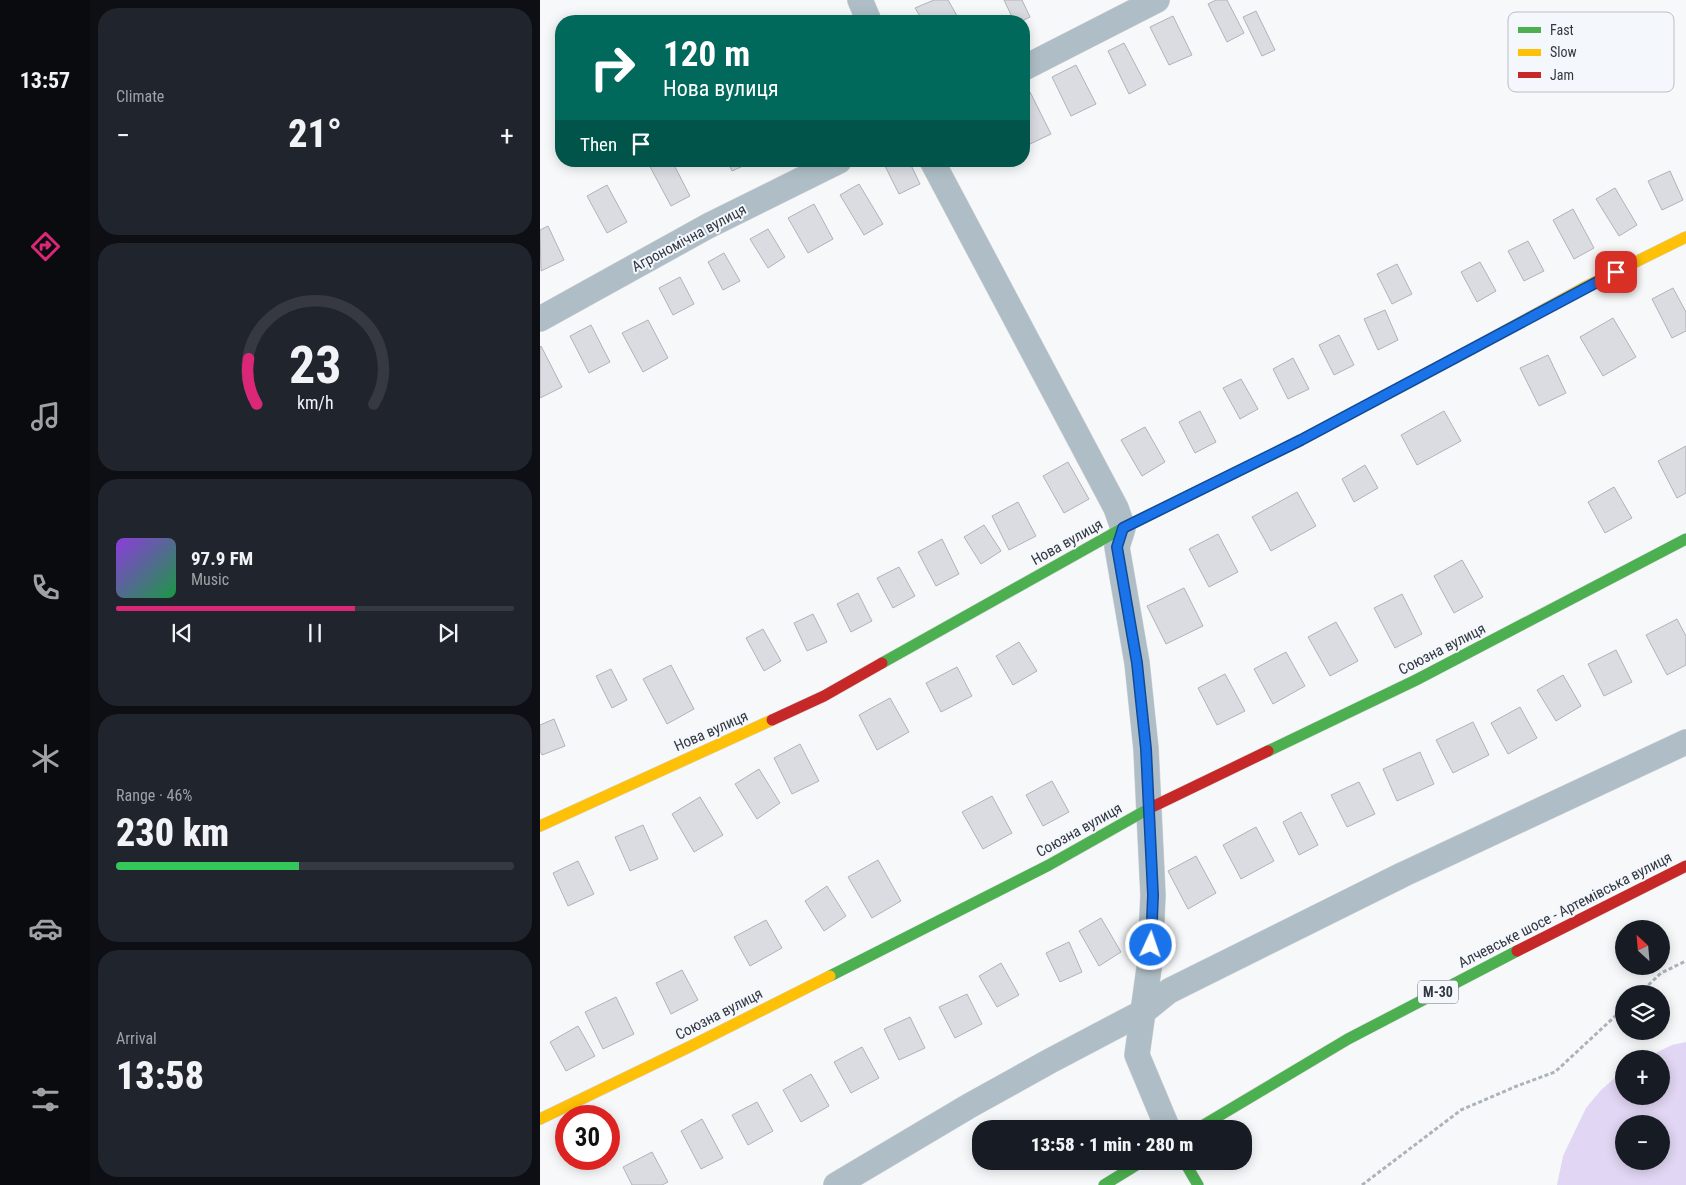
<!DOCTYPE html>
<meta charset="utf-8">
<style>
:root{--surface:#171b24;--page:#20242c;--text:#f1f3f6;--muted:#9ea1a6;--line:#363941;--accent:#db2777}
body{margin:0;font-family:"Roboto Condensed",sans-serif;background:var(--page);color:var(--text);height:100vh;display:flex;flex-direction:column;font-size:19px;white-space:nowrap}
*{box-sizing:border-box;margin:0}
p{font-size:16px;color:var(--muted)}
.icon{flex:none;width:28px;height:28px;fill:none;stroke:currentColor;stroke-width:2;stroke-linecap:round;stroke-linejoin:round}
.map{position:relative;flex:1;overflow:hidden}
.side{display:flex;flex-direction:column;gap:8px;padding:8px;background:#0d0f14;width:450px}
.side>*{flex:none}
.banner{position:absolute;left:15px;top:15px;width:475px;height:152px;border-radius:20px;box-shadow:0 2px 12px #0003;background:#00695c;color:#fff;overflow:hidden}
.needle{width:32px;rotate:334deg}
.fabs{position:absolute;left:1075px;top:920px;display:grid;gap:10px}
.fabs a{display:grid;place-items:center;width:55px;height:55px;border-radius:50%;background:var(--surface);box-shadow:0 2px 12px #0003;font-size:25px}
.speed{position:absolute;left:15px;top:1105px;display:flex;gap:10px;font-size:25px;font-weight:700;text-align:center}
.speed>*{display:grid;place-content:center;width:65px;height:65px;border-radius:50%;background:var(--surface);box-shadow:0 2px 12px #0003;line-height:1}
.speed .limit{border:8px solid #d22;background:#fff;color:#111}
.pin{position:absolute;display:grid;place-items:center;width:42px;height:42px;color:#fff;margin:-21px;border-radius:10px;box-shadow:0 2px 8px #0006}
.me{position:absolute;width:55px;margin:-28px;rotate:3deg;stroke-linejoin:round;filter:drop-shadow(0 0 4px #0008)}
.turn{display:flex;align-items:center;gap:18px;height:105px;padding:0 25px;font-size:22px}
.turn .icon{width:65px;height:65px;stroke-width:2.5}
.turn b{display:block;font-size:35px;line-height:42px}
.then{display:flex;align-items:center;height:48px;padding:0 25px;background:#0003;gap:10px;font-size:19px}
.big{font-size:38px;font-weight:800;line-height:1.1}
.side .card{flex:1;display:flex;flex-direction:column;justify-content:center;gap:8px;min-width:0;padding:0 18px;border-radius:20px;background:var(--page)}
.side .dial{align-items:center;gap:0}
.dial svg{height:130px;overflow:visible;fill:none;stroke:var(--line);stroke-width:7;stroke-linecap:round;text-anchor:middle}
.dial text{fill:var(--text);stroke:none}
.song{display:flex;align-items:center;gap:15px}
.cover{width:60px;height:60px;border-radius:8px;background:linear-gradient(135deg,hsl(270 70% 55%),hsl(140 70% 35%))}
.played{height:5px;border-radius:2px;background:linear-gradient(90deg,var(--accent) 60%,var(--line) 60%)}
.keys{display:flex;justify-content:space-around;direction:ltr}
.heat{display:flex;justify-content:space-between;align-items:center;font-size:28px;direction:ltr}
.charge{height:8px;border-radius:4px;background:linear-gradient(90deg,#34c759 46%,var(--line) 0)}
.trip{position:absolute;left:432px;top:1120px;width:280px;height:50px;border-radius:20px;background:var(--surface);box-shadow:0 2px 12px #0003;font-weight:800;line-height:50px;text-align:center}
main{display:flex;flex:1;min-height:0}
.menu{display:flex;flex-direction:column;width:90px;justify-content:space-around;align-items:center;background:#090b0e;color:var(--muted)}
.menu .icon{width:35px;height:35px}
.menu .selected{color:var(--accent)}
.menu b{font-size:22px;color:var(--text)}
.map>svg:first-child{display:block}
.green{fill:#e1d6f3;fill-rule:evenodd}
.building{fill:#dadce2;stroke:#b1b3b9}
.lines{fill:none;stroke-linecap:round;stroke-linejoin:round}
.street-casing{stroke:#d4d5d8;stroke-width:26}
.fast-casing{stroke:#d4d5d8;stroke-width:12}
.slow-casing{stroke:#d4d5d8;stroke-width:12}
.jam-casing{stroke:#d4d5d8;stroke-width:12}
.path{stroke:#aab4ba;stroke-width:3;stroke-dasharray:4 2.5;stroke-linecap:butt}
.street{stroke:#afbec6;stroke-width:25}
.fast{stroke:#4caf50;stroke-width:11}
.slow{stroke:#ffc107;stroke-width:11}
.jam{stroke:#c62828;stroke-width:11}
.route-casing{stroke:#114b97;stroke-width:12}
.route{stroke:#1a73e8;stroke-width:9}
.labels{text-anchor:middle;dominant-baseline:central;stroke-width:4;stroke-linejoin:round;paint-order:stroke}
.shield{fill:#f4f7fc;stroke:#6c7179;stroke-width:1}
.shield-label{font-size:14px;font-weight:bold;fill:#323841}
.street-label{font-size:15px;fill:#323841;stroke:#f4f7fc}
.key{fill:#f4f7fc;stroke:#babec4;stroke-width:1}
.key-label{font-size:14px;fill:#323841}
</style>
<main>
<nav class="menu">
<b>13:57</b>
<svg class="icon selected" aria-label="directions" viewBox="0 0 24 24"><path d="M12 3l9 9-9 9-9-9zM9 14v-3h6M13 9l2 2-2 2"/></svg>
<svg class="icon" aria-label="music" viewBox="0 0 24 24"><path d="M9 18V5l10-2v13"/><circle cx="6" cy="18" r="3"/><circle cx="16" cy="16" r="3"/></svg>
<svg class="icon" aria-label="phone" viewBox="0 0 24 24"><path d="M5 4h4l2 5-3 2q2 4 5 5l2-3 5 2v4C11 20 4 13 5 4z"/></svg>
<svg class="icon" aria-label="climate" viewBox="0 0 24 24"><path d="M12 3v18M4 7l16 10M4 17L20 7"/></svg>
<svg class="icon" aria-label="car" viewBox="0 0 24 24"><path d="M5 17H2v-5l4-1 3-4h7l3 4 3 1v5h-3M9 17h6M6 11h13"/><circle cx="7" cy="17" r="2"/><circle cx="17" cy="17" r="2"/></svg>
<svg class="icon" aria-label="filters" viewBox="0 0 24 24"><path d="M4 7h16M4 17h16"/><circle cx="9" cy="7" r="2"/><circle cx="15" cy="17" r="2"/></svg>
</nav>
<section class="side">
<div class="card"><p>Climate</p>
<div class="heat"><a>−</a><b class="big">21°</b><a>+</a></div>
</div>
<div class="card dial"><svg viewBox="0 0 100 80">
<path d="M14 69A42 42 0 1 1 86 69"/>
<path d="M14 69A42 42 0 0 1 9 41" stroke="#db2777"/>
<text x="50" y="56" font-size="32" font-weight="700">23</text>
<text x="50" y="72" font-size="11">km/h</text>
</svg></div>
<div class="card">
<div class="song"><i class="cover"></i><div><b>97.9 FM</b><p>Music</p></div></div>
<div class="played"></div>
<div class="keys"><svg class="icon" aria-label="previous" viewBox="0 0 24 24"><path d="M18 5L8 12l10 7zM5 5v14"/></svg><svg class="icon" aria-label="pause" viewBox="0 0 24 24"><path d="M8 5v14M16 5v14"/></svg><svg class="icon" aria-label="next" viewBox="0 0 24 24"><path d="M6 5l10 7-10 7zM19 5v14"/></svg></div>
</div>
<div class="card"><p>Range · 46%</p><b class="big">230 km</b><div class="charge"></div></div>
<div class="card"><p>Arrival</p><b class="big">13:58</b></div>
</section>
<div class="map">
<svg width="1146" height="1185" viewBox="0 0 1146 1185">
<rect width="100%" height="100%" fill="#f6f8fa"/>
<!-- green -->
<path class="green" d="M1146 1042V1185H1017L1023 1156 1046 1108 1061 1090 1084 1070V1096H1121V1059H1103L1132 1045ZM1084 1124H1121V1161H1084Z"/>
<!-- building -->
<g class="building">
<path d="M394 0H408L420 21H383L375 8Z"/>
<path d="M464 0H482L490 17 482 21H474Z"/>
<path d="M676 0H687L704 33 687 42 668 4Z"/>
<path d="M716 11 735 50 722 56 703 17Z"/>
<path d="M633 16 652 55 629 65 610 27Z"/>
<path d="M584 43 606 85 589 94 568 51Z"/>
<path d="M536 65 556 104 531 116 512 77Z"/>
<path d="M490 92 511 134 488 145 484 136V96Z"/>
<path d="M111 161H132L150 196 131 206 108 163Z"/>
<path d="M187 161H214L192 171Z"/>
<path d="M355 161H369L380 184 359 194 345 166Z"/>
<path d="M1130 171 1143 200 1122 210 1108 181Z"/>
<path d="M319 184 343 224 324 235 300 195Z"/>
<path d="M67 185 87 222 67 233 47 196Z"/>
<path d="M1075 188 1097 225 1079 236 1056 199Z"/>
<path d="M274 204 293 239 268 253 248 218Z"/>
<path d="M1033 209 1054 248 1034 259 1013 220Z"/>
<path d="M8 226 24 260 1 271 0 230Z"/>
<path d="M228 229 245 257 228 268 210 239Z"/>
<path d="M988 241 1004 271 984 281 968 251Z"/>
<path d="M184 253 200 281 183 290 168 262Z"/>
<path d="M940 262 956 291 937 302 921 272Z"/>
<path d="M857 264 872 294 852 304 837 274Z"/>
<path d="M140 277 154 304 133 315 119 288Z"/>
<path d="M1133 288 1146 312V331L1132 338 1112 299Z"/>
<path d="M845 310 858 340 838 350 824 319Z"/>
<path d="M1073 318 1096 357 1063 376 1040 337Z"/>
<path d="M108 320 128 358 103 372 82 333Z"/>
<path d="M51 325 70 362 49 373 30 336Z"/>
<path d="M799 335 814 365 794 375 779 345Z"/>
<path d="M1 346 22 387 0 398V347Z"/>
<path d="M1008 355 1026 393 999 406 980 368Z"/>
<path d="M753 358 769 389 748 399 733 369Z"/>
<path d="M701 379 718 409 700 419 683 388Z"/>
<path d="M660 411 676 442 655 453 639 422Z"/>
<path d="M904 411 921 441 877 465 861 435Z"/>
<path d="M605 427 625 462 602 476 581 440Z"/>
<path d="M1146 446V493L1137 498 1118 461Z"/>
<path d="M528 462 549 499 524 513 503 476Z"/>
<path d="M825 465 838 488 814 502 802 479Z"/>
<path d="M1074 487 1092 518 1065 533 1048 502Z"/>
<path d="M757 492 776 526 731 551 712 517Z"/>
<path d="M478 502 496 536 469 550 452 516Z"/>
<path d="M444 525 461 551 441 564 424 537Z"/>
<path d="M678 534 698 572 669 587 649 549Z"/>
<path d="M402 539 419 574 396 586 378 552Z"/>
<path d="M922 560 943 597 914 613 894 576Z"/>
<path d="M359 567 375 596 353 608 337 578Z"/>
<path d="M644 588 663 626 626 644 607 606Z"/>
<path d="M318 593 332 621 311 632 297 604Z"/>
<path d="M862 594 882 634 855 648 834 608Z"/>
<path d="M273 614 287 642 267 651 254 623Z"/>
<path d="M1137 619 1146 636V665L1127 675 1106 635Z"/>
<path d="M796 622 818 661 790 676 768 637Z"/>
<path d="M223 629 241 661 224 671 206 638Z"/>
<path d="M479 642 497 671 473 685 456 656Z"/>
<path d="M1076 650 1092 682 1064 696 1048 664Z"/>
<path d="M746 652 765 686 733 704 714 669Z"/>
<path d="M131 665 154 709 127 724 103 679Z"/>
<path d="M417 667 432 696 401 712 386 683Z"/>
<path d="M71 669 87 700 72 708 56 676Z"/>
<path d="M685 674 705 711 677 725 658 688Z"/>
<path d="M1023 675 1041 706 1016 721 997 690Z"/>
<path d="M350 698 369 732 337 750 319 715Z"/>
<path d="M980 707 997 738 968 754 951 723Z"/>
<path d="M14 719 25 746 2 755 0 751V725Z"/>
<path d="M933 722 949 755 913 773 896 740Z"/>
<path d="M260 744 279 781 252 794 234 758Z"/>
<path d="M880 752 894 784 857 801 843 769Z"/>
<path d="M219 769 240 803 217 819 195 784Z"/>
<path d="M512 781 529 812 503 826 486 795Z"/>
<path d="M819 782 835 814 807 827 791 795Z"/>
<path d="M452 796 472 833 443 849 422 812Z"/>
<path d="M160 797 183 835 154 852 132 814Z"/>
<path d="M761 812 778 845 759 855 743 822Z"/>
<path d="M103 825 118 859 90 871 75 837Z"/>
<path d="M716 827 734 861 701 879 683 845Z"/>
<path d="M656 856 676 893 648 909 628 871Z"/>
<path d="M338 860 361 901 332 918 308 877Z"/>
<path d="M38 861 54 894 28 906 13 873Z"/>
<path d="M287 886 306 916 284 931 265 901Z"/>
<path d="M561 918 581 952 559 966 539 931Z"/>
<path d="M226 920 242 948 210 966 194 937Z"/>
<path d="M529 942 542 972 520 982 506 953Z"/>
<path d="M461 963 479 995 457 1007 439 976Z"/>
<path d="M142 970 158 1000 131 1014 116 983Z"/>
<path d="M427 994 442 1024 415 1038 399 1007Z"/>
<path d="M76 997 94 1034 63 1049 45 1012Z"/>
<path d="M370 1017 385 1048 359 1060 344 1029Z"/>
<path d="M38 1026 55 1056 26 1071 10 1042Z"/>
<path d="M322 1047 339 1078 311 1093 294 1062Z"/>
<path d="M271 1074 289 1106 261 1122 243 1090Z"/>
<path d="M217 1102 233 1131 208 1145 192 1115Z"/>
<path d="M162 1119 183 1158 161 1169 141 1131Z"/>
<path d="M112 1152 128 1182 122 1185H92L83 1167Z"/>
</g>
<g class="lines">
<defs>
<g id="street">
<path d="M320 0 329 21"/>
<path d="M484 68 617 0"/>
<path d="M392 161 576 508 583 528 577 547 597 663 606 749 613 895 610 961 597 1055 628 1129"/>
<path d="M0 319 168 226 299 161"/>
<path d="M296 1185 429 1106 510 1061 603 1012 629 991 862 875 1146 742"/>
</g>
<g id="fast">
<path d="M342 663 583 528 761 440 932 349"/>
<path d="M728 751 876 680 1146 539"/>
<path d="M290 976 509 865 610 808"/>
<path d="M657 1129 808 1039 977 951"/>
<path d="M644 1161 658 1185"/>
<path d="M564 1185 603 1161"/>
</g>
<g id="slow">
<path d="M932 349 1043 288 1146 237"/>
<path d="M0 826 232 720"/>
<path d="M0 1119 149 1047 290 976"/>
</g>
<g id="jam">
<path d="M232 720 284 696 342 663"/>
<path d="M610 808 728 751"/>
<path d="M977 951 1146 866"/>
</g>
</defs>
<!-- street casing -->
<use href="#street" class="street-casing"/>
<!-- fast casing -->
<use href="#fast" class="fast-casing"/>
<!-- slow casing -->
<use href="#slow" class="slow-casing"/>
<!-- jam casing -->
<use href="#jam" class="jam-casing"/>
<!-- path -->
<g class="path">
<path d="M1099 994 1121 973 1146 961"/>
<path d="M822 1185 921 1110 977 1086 1015 1072 1084 1008"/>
</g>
<!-- street -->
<use href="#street" class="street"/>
<!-- fast -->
<use href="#fast" class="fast"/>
<!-- slow -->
<use href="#slow" class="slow"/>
<!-- jam -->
<use href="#jam" class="jam"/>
</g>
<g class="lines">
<defs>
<path id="route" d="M611 945 613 895 606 749 597 663 577 547 583 528 761 440 1076 272"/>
</defs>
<!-- route casing -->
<use href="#route" class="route-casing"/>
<!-- route -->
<use href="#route" class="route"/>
</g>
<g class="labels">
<!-- shield labels -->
<rect class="shield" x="878" y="980.5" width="40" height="23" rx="4"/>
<g class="shield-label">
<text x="898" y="992">М-30</text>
</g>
<!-- street labels -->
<g class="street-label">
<text transform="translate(149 238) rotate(-28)">Агрономічна вулиця</text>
<text transform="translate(527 542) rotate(-29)">Нова вулиця</text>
<text transform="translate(902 649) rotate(-27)">Союзна вулиця</text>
<text transform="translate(171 731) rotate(-24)">Нова вулиця</text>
<text transform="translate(539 830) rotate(-29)">Союзна вулиця</text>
<text transform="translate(1025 910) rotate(-27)">Алчевське шосе - Артемівська вулиця</text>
<text transform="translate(179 1014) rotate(-27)">Союзна вулиця</text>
</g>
</g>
<!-- legend -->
<rect x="968" y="12" width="166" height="80" rx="8" class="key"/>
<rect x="978" y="27" width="23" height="6" fill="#4caf50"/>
<rect x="978" y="49" width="23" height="7" fill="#ffc107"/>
<rect x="978" y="72" width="23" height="6" fill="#c62828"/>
<g class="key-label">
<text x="1010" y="35">Fast</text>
<text x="1010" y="57">Slow</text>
<text x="1010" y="80">Jam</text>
</g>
</svg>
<div class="fabs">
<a><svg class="needle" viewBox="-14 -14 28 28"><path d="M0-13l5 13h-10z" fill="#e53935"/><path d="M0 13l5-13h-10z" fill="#9ea1a6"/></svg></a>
<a><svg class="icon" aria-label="layers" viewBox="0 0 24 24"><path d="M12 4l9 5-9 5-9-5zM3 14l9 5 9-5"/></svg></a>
<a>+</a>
<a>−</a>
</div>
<div class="speed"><div class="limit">30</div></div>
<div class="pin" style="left:1076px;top:272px;background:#d93025"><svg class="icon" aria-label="arrive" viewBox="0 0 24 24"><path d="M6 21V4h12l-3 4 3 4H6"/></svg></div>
<svg class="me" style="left:611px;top:945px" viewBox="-20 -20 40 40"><circle r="17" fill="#1a73e8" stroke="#fff" stroke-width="3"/><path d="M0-11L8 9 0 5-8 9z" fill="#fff"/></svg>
<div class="trip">13:58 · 1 min · 280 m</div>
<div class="banner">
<div class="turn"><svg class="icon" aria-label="right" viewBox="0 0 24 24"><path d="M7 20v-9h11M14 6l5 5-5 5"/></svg><div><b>120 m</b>Нова вулиця</div></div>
<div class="then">Then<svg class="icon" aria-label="arrive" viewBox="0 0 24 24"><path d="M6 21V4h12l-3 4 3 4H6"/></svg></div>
</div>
</div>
</main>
